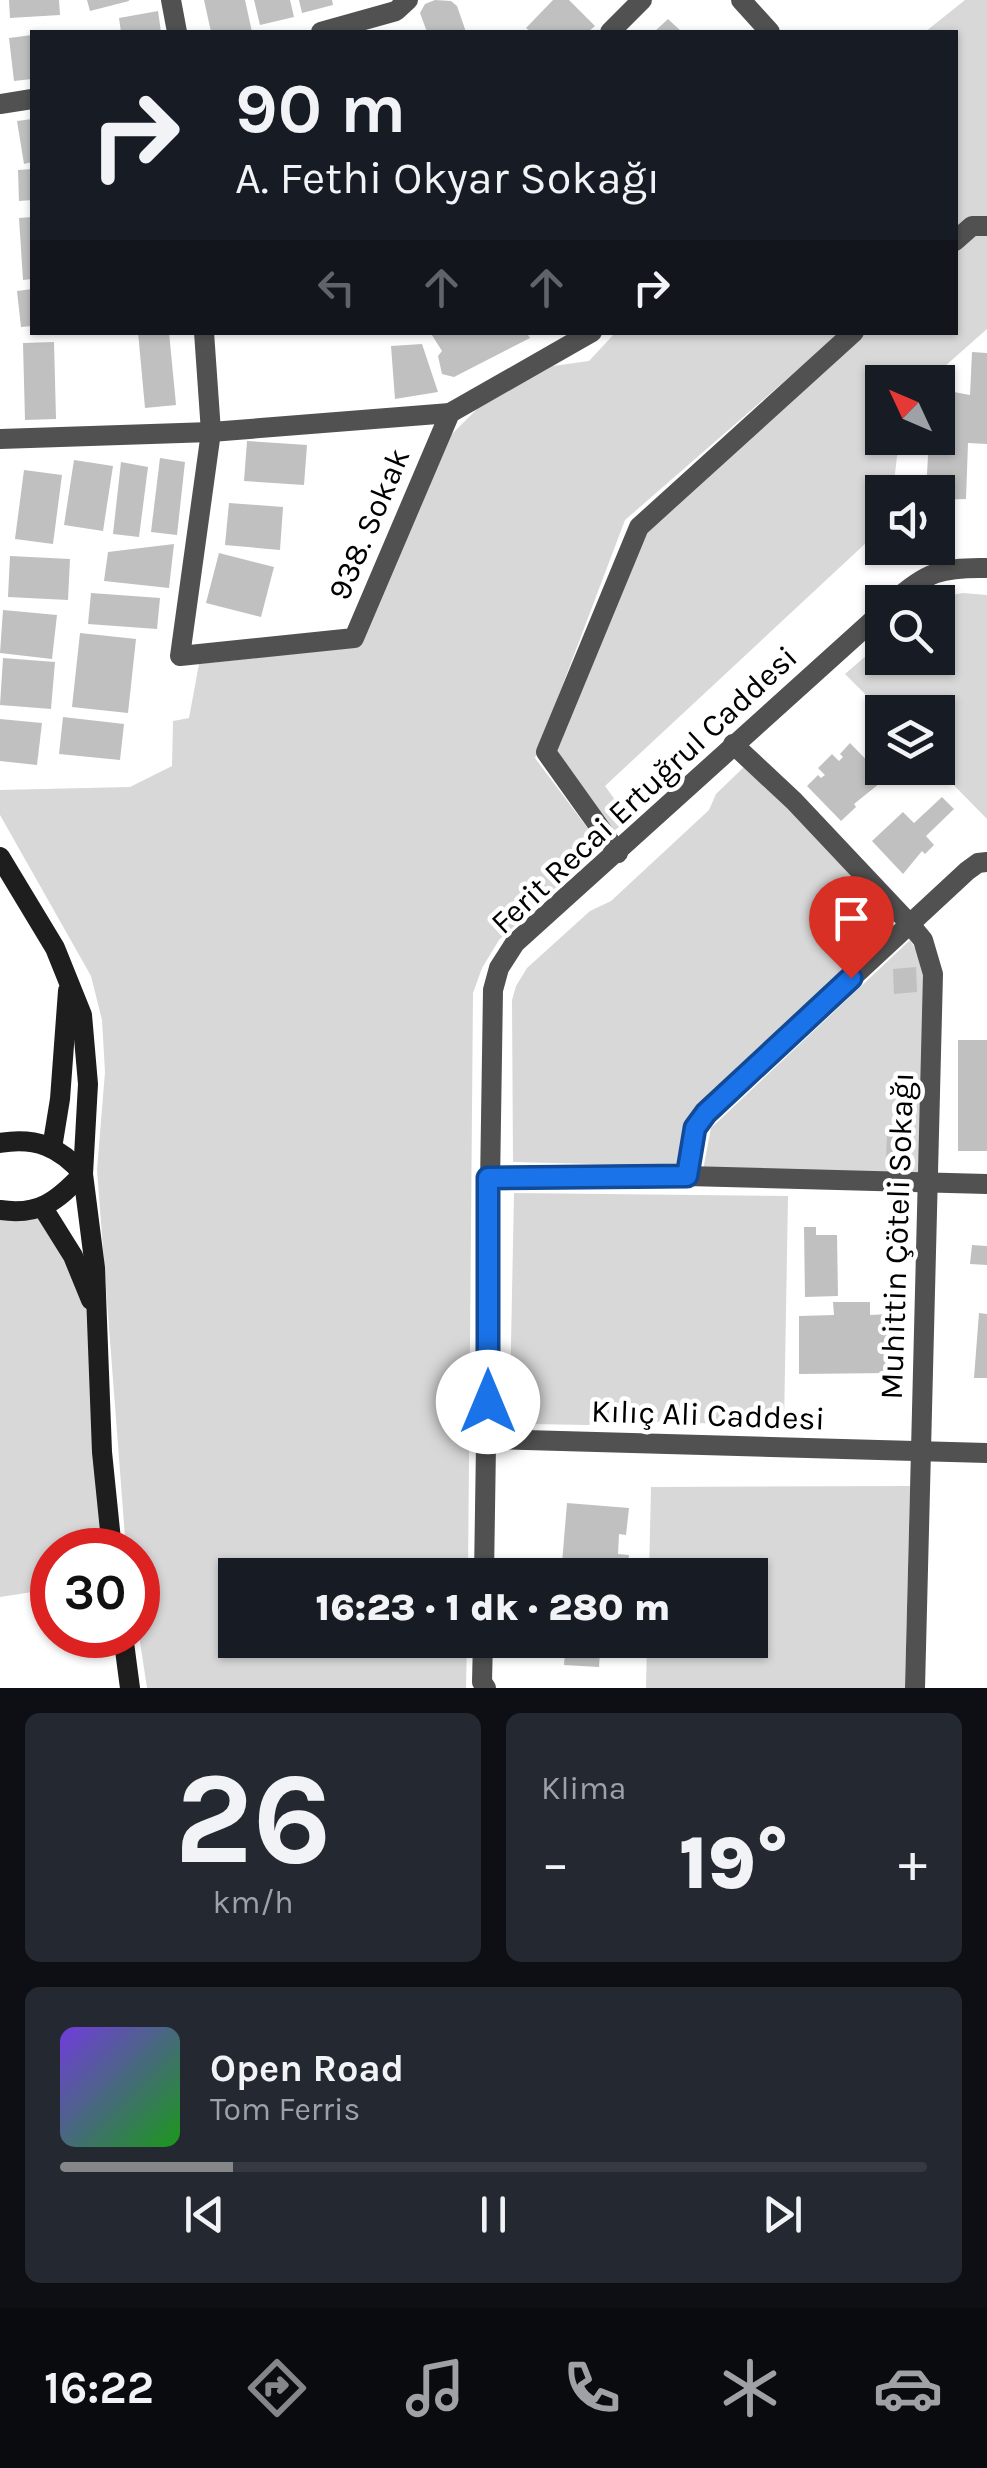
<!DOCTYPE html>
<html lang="tr">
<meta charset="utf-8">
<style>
:root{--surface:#171b24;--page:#242831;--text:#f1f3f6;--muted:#9ea1a6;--line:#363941;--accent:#858687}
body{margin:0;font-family:Karla,sans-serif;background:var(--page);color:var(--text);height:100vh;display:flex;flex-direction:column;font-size:38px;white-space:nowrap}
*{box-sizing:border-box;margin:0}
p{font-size:32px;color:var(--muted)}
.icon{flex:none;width:55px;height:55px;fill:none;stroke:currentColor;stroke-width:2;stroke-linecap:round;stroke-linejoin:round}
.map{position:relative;height:1688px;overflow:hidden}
.sheet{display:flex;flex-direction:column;gap:25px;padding:25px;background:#0d0f14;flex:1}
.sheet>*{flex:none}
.top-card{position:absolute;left:30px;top:30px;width:928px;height:305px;border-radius:0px;box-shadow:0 2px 8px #0004;background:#171b24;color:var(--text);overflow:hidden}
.needle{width:65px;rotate:314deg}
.controls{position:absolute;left:865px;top:365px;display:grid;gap:20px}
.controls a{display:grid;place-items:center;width:90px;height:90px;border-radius:0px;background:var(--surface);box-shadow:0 2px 8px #0004;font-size:50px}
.speed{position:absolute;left:30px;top:1528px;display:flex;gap:20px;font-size:50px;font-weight:700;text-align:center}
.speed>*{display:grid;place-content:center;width:130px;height:130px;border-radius:50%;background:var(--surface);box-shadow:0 2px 8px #0004;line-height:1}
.speed .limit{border:15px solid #d22;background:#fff;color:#111}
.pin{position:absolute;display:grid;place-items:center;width:85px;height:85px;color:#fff;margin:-102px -42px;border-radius:50% 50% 50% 0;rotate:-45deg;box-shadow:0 0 10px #0007}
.pin .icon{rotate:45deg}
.me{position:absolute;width:110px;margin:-55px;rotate:0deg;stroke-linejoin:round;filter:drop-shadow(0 0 8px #0008)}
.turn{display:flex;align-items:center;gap:35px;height:210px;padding:0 40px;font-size:45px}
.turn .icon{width:130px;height:130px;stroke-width:2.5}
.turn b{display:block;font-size:70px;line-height:85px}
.lanes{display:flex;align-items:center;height:95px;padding:0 40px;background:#0003;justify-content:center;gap:50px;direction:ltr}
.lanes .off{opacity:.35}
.big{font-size:75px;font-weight:800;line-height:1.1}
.sheet .card{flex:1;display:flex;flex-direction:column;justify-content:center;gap:15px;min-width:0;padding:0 35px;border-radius:15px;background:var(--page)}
.sheet .dial{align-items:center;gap:0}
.dial b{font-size:130px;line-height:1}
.song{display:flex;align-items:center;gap:30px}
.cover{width:120px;height:120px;border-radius:15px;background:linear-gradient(135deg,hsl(260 70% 55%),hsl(120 70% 35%))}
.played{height:10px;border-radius:5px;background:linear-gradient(90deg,var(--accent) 20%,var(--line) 20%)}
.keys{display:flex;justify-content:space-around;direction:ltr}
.heat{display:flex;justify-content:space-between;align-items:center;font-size:55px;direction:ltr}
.sheet .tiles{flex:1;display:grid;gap:25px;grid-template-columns:1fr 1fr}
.card:last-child{grid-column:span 2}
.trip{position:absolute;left:218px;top:1558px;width:550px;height:100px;border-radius:0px;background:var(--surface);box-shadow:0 2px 8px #0004;font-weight:800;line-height:100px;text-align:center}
.tab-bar{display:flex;height:160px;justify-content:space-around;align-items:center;background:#090b0e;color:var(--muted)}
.tab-bar .icon{width:70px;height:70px}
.tab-bar .selected{color:var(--accent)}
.tab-bar b{font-size:45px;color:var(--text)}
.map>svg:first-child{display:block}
.green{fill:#d8d8d8}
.building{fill:#c0c0c0}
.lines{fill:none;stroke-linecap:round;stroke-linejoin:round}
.street{stroke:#515151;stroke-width:20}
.secondary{stroke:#1e1e1e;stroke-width:20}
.route-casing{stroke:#114b97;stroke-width:25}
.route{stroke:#1a73e8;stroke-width:18}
.labels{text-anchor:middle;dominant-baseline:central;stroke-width:9;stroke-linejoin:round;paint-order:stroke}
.street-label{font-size:32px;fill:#000;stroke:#fff}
</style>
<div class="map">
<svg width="987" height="1688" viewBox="0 0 987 1688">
<rect width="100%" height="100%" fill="#fff"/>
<!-- green -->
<g class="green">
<path d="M965 0H987V219L955 232V32H925Z"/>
<path d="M976 231 987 232V329L927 382H882V438H899L893 492H882V528L605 786 629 819 610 834 553 751 643 536 865 333 955 332V250Z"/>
<path d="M615 333H840L625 520 535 758 601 846 499 940 482 968 473 993 468 1575H235V1640H467L466 1688H147L138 1629V1550H126L97 1170 105 1072 102 1020 91 976 0 815V790L130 787 172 766 173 721 189 718 199 664 358 647 410 516 449 437 478 408 553 366 589 361Z"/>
<path d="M963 593 987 595V819L937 768 938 712H883L845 674 882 642V658H938V602H931L942 597Z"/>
<path d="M745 766 813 831 894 920 690 1114 676 1166 513 1162 512 1000 516 986 527 968 590 911 611 901 709 810 716 794Z"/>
<path d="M910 940 924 963 921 1174 703 1170 711 1128Z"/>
<path d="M514 1193 788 1196 784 1426 603 1420 588 1425 532 1424C531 1407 526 1401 510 1395Z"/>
<path d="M43 1208 97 1315 112 1550H52V1589L0 1597V1210Z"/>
<path d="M910 1486 905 1688H646L647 1640H750V1575H649L651 1487Z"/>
</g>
<!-- building -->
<g class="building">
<path d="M9 0H59L60 15 10 18Z"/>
<path d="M87 0H129V1L90 11Z"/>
<path d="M204 0H245L252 32H211Z"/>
<path d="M254 0H290L294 17 260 25Z"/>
<path d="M299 0H332L333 5 302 13Z"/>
<path d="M435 0 451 1 457 6 466 32H427L420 13 425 4Z"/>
<path d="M553 0H569L595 26 588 32H531L526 28Z"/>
<path d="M158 11 161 32H121L119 18Z"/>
<path d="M668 19 682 32H654Z"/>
<path d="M32 35V79L14 81 9 38Z"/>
<path d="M32 119V162L24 164 17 121Z"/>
<path d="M32 169V200L19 201 18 170Z"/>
<path d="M32 217V279L23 280 19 218Z"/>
<path d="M32 289V326L21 327 17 291Z"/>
<path d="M138 332H169L176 405 145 408Z"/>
<path d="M430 332H526L530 338 454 377 442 374 438 356 442 351Z"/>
<path d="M54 342 56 419 25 420 23 343Z"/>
<path d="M422 344 438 392 395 399 391 346Z"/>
<path d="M972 352 987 353V444L968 443 966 499 938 500V492H926L929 438H938V389L970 395Z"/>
<path d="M247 441 307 445 304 485 244 481Z"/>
<path d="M160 458 185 462 177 535 151 532Z"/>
<path d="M74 460 113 466 103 531 64 525Z"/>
<path d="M121 462 148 467 139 537 113 534Z"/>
<path d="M24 470 62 475 53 544 15 539Z"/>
<path d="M229 503 283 507 280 550 225 545Z"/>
<path d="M174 544 169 588 104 581 108 552Z"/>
<path d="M219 553 274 567 261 617 206 603Z"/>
<path d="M10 556 70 559 68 600 8 597Z"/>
<path d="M91 593 160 598 157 629 88 624Z"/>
<path d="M3 610 57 615 52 659 0 653Z"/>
<path d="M80 633 136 639 128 713 72 707Z"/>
<path d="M3 658 55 662 51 709 0 705Z"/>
<path d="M63 717 124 724 120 760 59 754Z"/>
<path d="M0 719 42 723 37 765 0 761Z"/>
<path d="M850 743 885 779 854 804 856 807 841 821 807 786 818 775 821 778 825 775 818 768 832 754 839 761 843 757 840 754Z"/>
<path d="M942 797 954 809 926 836 934 845 925 854 922 851 903 874 872 841 903 812 914 823Z"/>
<path d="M916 967 917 992 894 994 893 969Z"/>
<rect x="958" y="1040" width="29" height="111"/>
<path d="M887 1135 910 1137 909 1162 886 1161Z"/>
<path d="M804 1227H816V1235H837L838 1296 805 1297Z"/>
<path d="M972 1245 987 1246V1265L970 1264Z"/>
<path d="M833 1302H870V1315L889 1314 890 1373 799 1374V1316L834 1315Z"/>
<path d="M979 1313 987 1314V1378H974Z"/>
<path d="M567 1503 629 1508 626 1535 619 1534 618 1554 629 1555 627 1575H561Z"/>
<path d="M566 1640H616L615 1653 600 1652 599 1667 564 1665Z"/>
</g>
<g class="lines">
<!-- street -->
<g class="street">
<path d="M171 0 177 32"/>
<path d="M741 0 770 32"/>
<path d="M321 32 396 11 408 0"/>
<path d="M610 32 642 0"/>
<path d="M0 104 32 99"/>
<path d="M955 241 972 226H987"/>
<path d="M204 332 211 432 180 656 354 638 450 413 592 332"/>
<path d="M0 439 211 432 450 413"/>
<path d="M893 602C926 572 942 567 987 568"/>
<path d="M733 744 794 801 909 923 923 940 933 974 915 1688"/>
<path d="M618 853 546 752 639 527 854 332"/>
<path d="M687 1176 695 1129 706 1113 967 871 978 863 987 862"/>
<path d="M488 1179 687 1176 987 1184"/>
<path d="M488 1439 987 1453"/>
<path d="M484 1575 493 990 499 968 515 943 882 612"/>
<path d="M483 1640 482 1682 486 1688"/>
</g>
<!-- secondary -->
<g class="secondary">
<path d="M0 857 55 948 82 1015 88 1084 83 1174 95 1268 102 1452 112 1550"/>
<path d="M0 1143C36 1137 60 1147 83 1174 56 1201 40 1216 0 1210"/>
<path d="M52 1148 60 1099 68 991"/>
<path d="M43 1208 73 1256 91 1300"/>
<path d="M123 1635 130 1688"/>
</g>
</g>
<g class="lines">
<defs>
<path id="route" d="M488 1402V1178L687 1176 695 1128 706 1113 851 978"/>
</defs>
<!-- route casing -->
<use href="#route" class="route-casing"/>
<!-- route -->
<use href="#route" class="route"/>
</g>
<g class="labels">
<!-- street labels -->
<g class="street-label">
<text transform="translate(369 524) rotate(-67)">938. Sokak</text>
<text transform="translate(644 790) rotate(-43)">Ferit Recai Ertuğrul Caddesi</text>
<text transform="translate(897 1236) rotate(-88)">Muhittin Çöteli Sokağı</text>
<text transform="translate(708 1415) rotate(2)">Kılıç Ali Caddesi</text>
</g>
</g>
</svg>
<div class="controls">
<a><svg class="needle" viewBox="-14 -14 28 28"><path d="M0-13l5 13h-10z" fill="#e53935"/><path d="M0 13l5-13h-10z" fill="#9ea1a6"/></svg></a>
<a><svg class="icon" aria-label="sound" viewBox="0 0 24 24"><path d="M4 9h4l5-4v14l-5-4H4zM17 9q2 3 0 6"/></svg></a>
<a><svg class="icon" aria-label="search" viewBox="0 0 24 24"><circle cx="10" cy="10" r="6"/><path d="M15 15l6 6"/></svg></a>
<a><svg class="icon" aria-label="layers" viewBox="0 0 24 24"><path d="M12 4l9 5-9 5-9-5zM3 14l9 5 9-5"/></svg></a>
</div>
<div class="speed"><div class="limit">30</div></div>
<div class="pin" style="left:851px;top:978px;background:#d93025"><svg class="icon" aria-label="arrive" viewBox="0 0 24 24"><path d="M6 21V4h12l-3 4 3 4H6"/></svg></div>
<svg class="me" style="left:488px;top:1402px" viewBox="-20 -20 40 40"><circle r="19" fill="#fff"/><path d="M0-13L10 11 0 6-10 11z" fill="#1a73e8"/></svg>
<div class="trip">16:23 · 1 dk · 280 m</div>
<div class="top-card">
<div class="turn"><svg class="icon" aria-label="right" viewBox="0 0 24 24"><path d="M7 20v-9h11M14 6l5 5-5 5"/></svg><div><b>90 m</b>A. Fethi Okyar Sokağı</div></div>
<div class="lanes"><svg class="icon off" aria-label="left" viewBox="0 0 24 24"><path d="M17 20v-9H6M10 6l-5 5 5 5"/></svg><svg class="icon off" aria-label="ahead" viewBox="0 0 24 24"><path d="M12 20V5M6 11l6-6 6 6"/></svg><svg class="icon off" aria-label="ahead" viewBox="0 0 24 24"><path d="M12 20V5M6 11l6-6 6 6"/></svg><svg class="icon" aria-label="right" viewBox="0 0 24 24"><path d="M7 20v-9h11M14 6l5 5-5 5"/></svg></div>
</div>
</div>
<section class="sheet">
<div class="tiles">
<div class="card dial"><b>26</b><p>km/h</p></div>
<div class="card"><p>Klima</p>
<div class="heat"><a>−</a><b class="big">19°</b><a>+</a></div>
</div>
<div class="card">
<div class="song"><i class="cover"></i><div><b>Open Road</b><p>Tom Ferris</p></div></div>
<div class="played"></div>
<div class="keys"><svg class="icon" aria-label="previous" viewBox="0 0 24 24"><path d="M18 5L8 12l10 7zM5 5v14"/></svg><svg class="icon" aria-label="pause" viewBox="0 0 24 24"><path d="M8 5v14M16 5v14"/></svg><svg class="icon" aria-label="next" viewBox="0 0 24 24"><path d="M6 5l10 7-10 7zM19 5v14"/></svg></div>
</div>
</div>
</section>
<nav class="tab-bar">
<b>16:22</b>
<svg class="icon selected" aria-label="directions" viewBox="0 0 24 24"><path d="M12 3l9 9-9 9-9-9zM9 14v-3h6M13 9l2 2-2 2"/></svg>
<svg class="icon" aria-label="music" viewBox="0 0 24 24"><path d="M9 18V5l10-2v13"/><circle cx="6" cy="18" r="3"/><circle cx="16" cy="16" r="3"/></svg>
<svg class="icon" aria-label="phone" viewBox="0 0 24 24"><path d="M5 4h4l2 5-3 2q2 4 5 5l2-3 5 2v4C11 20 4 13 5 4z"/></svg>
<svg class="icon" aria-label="climate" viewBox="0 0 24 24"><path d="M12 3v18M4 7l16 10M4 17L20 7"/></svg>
<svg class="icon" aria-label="car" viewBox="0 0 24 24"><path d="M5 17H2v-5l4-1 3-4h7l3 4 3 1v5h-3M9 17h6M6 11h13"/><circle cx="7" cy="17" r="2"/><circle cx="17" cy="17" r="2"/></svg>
</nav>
